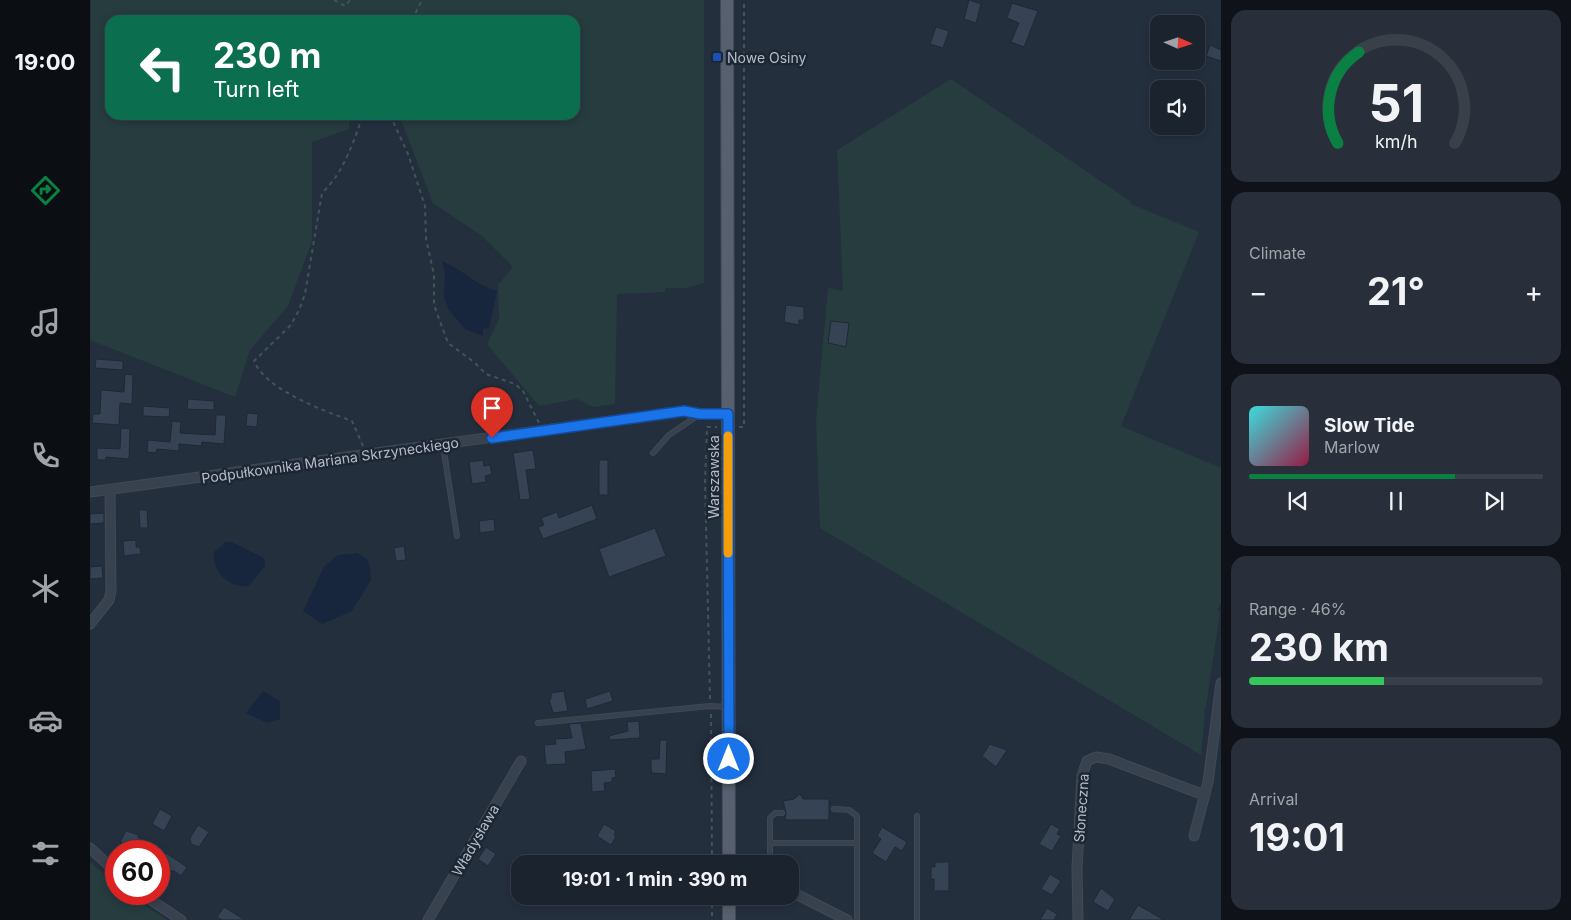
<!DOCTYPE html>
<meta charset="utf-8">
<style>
:root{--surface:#1b232e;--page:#282f3a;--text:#f1f3f6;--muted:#a0a4aa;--line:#39404a;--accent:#0b8043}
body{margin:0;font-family:Inter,sans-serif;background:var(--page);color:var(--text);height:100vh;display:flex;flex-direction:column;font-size:19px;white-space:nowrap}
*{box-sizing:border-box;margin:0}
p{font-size:16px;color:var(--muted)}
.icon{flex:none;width:28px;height:28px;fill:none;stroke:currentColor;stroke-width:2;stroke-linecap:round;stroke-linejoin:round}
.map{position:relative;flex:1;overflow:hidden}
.details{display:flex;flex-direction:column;gap:10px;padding:10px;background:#0f1319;width:350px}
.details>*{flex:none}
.hud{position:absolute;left:15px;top:15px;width:475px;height:105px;border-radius:15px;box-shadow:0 2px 8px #0003,0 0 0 1px var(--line);background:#0b6e4f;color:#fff;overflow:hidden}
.needle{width:32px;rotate:93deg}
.tools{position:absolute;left:1060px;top:15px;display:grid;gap:10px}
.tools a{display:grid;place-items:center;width:55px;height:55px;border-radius:10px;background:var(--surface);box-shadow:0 2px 8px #0003,0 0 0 1px var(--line);font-size:25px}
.speed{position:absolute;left:15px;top:840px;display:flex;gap:10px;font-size:25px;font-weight:700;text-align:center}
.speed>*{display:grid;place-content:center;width:65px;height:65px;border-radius:50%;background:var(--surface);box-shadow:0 2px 8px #0003,0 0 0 1px var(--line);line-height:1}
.speed .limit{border:8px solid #d22;background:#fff;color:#111}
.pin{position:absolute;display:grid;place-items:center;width:42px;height:42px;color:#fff;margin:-51px -21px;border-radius:50% 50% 50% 0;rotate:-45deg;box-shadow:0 0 5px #0007}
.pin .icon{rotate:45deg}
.me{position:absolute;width:55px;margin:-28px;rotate:0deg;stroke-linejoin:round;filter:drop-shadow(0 0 4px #0008)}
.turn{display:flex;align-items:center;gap:18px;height:105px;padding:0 25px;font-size:22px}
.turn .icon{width:65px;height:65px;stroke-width:2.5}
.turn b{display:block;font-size:35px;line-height:42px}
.big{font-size:38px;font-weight:700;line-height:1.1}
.details .card{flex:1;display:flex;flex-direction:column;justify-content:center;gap:8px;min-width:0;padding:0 18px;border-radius:15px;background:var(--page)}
.details .dial{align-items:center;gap:0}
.dial svg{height:130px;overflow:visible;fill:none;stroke:var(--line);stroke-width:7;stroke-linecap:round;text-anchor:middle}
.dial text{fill:var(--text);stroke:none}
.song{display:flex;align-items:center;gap:15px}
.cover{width:60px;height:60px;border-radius:8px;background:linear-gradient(135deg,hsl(180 70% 55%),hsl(340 70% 35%))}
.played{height:5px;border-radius:2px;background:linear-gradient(90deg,var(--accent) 70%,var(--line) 70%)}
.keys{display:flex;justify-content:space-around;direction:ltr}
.heat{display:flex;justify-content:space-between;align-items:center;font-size:28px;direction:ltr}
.charge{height:8px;border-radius:4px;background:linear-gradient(90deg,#34c759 46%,var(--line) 0)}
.trip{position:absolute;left:421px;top:855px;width:288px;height:50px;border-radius:15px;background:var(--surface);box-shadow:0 2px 8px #0003,0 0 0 1px var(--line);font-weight:700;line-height:50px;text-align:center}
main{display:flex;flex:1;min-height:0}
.tab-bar{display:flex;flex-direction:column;width:90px;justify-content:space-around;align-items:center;background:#0b0e12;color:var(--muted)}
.tab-bar .icon{width:35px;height:35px}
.tab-bar .selected{color:var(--accent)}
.tab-bar b{font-size:22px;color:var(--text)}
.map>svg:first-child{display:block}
.green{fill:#263c3f}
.water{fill:#17263c}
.building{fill:#364354;stroke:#1f2835}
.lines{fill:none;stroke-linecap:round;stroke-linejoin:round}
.lane-casing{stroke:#414a57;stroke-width:6}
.street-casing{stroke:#414a57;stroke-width:11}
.primary-casing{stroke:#414a57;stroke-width:14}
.path{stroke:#3f5557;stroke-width:2;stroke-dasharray:4 4;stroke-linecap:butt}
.lane{stroke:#38414e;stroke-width:4.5}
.street{stroke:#38414e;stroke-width:9}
.primary{stroke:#56606e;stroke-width:12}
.route-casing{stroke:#114b97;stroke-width:12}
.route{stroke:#1a73e8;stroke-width:9}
.slow{stroke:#f59e0b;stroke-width:9}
.transit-dot{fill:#1a4fb4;stroke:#1d2633;stroke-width:2}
.labels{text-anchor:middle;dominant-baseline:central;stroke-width:5;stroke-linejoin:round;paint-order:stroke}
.poi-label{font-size:14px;fill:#b4bcc9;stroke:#1d2633;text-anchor:start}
.street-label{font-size:14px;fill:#b4bcc9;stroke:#1d2633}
</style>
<main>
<nav class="tab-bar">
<b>19:00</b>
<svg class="icon selected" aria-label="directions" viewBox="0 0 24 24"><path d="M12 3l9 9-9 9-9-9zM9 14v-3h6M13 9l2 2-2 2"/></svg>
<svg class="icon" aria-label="music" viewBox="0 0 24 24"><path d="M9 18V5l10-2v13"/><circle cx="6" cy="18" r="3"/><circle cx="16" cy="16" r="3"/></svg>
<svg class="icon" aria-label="phone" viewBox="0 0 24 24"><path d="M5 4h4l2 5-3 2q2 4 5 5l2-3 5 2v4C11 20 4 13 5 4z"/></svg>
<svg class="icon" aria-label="climate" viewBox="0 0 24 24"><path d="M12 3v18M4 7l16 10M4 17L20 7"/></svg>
<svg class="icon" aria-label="car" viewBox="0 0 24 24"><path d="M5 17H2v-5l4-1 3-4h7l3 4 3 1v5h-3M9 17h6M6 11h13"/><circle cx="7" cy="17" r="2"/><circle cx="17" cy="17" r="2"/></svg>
<svg class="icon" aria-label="filters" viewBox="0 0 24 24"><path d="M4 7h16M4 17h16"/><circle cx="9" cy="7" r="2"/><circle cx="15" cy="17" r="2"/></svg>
</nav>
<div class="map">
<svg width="1131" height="920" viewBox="0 0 1131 920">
<rect width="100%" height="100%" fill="#242f3e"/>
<!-- green -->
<g class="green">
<path d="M1 0H614V283L597 288H575V292L527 294 525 404 503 407 487 399 449 406 397 344 409 319 408 285 423 267 392 236 343 203 309 115H485V20H20V115H259V129L222 142V241L198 306 160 350 145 397 0 340Z"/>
<path d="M861 79 1040 201 1041 204 1109 232 1031 426 1131 468V603L1127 610 1130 612 1116 707 1114 712 1115 715 1111 755 730 528 726 420 738 288 753 291 747 150Z"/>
<path d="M0 862 26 884V894H38L77 920H0Z"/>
</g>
<!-- water -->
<g class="water">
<path d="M352 261C370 268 389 287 407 291L399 328 393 329V336L375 329 359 310 354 297 355 276Z"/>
<path d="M136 542H142L175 559V566L159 586C138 588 122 572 124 552Z"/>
<path d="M267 553 277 559 280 567 281 580 262 611 232 624 213 611 234 567 248 555Z"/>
<path d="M173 691 190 701V719L177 723 156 713Z"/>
</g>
<!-- building -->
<g class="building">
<path d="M879 0 891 4 886 23 874 19Z"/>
<path d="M922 3 948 11 934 47 921 42 929 23 917 18Z"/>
<path d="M846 27 859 31 853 48 840 44Z"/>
<path d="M1120 45 1131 50V61L1116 56Z"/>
<path d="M696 305 714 307V320H709V325L694 322Z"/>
<path d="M741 321 759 323 756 347 738 343Z"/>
<path d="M6 359 33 361V370L5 368Z"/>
<path d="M35 374 43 375 42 404 30 403 29 425 2 423 3 414H10L11 390 34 392Z"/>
<path d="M98 399 124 401V410L97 409Z"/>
<path d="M53 406 80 408 79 417 53 416Z"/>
<path d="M157 413 168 414 167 427 156 426Z"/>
<path d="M126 415H136L134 444 112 442 111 446 89 444V451L67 449 66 453 57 452 58 440 80 442 82 421 91 422 90 433 125 435Z"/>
<path d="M31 428 40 429 39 459 16 457V460H7V448L30 449Z"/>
<path d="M443 450 446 469 436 470 440 499 430 500 423 453Z"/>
<path d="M393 460 394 466 400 465 402 474 395 476 396 482 382 484 379 462Z"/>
<rect x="509" y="460" width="9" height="35"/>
<path d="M502 505 507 519 453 539 448 527 454 525 451 518 467 512 469 518Z"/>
<path d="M49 510H57L58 528H50Z"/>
<path d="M14 513V523L0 524V514Z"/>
<path d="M404 519 405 531 390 533 389 521Z"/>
<path d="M565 528 576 556 519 577 509 549Z"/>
<path d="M46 540V547H50L51 554 34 556 33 541Z"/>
<path d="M314 546 316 560 306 561 304 548Z"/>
<path d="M12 566 13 578 0 579V567Z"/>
<path d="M474 691 478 711 463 713 459 699H461V693Z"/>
<path d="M520 691 523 701 497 709 495 699Z"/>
<path d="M549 721 550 738 520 740 519 736 538 731 537 722Z"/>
<path d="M491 723 496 749 475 752 476 764 456 765 454 745 466 744 465 739 482 738 479 724Z"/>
<path d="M570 740H577L576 774 562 773 561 767V759H569Z"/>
<path d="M900 744 917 750 906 767 892 756Z"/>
<path d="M525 769 526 777 522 778V782L514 783 515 791 502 792 501 771Z"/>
<path d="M710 794 713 799H739V820H695L696 813 693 801 704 799Z"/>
<path d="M70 809 82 816 74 831 62 824Z"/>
<path d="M514 824 526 831 524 835 526 836 521 845 507 836Z"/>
<path d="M961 824 970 829 967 834 971 836 962 851 949 844Z"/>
<path d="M108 825 119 832 109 847 101 844 100 838Z"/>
<path d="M792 827 817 842 812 851 805 847 796 862 782 853 791 839 787 836Z"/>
<path d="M36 831 49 835 48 837 52 840 51 842 59 846 56 851H47L30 842Z"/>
<path d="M396 847 406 854 398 866 388 859Z"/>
<path d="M76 853 97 867 91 876 84 871H80L77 876 69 870V865Z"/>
<path d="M845 862H859V891H844V879H841V867H845Z"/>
<path d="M960 874 971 881 962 895 951 889Z"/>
<path d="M1011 888 1025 899 1018 911 1003 902Z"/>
<path d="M1048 905 1074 920H1039Z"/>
<path d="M134 907 155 920H132L127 917Z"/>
<path d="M957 908 967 914 964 920H950Z"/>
</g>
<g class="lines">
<defs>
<g id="lane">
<path d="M353 445 367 536"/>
<path d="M563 453 579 435 610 414"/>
<path d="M448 723 620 706 638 707"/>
<path d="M744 809 759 810 767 816V920"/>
<path d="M680 843H767"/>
<path d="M680 864V818L685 813H692"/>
<path d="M827 920V816"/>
</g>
<g id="street">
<path d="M0 492 594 411 610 414H638"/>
<path d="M0 624 19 600 21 591 20 490"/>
<path d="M1104 836 1118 782 1131 683"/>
<path d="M0 848 26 872"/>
<path d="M700 891 757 920"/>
<path d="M52 894 91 920"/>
<path d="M338 920 431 761"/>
<path d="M988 920 987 868 992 776 997 761 1006 757 1019 759 1114 795"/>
</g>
<g id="primary">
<path d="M637 0 639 864"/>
<path d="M639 896V920"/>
</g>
</defs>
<!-- lane casing -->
<use href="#lane" class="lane-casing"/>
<!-- street casing -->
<use href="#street" class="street-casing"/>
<!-- primary casing -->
<use href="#primary" class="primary-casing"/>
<!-- path -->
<g class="path">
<path d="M244 0 255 6 260 0"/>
<path d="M322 20 332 0"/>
<path d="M300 115 318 154 335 206 336 239 344 275V305L358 343 384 362 396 374 425 384 433 391 449 423"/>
<path d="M649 427H654V0"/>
<path d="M273 446 262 421C234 411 176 390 164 361L201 325 209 310 215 294 232 193C254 172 263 143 273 115"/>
<path d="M620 699 615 482 617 427H627"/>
<path d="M621 714 622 864"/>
<path d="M622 896V920"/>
</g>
<!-- lane -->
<use href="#lane" class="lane"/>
<!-- street -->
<use href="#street" class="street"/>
<!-- primary -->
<use href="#primary" class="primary"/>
</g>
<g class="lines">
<defs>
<path id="route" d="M402 438 594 411 610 414H638L639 759"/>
</defs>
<!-- route casing -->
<use href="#route" class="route-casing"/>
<!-- route -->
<use href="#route" class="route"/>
<!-- slow -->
<path class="slow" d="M638 436V553"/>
</g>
<!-- markers -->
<rect class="transit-dot" x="622" y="52" width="10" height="10" rx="2.5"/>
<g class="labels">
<!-- poi labels -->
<g class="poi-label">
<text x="637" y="57">Nowe Osiny</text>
</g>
<!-- street labels -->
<g class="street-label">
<text transform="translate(240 460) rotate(-8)">Podpułkownika Mariana Skrzyneckiego</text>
<text transform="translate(623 477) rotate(-90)">Warszawska</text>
<text transform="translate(991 808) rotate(-86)">Słoneczna</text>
<text transform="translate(385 840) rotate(-60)">Władysława</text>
</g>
</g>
</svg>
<div class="tools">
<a><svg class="needle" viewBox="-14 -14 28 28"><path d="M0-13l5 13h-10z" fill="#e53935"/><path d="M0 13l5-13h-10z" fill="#a0a4aa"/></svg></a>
<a><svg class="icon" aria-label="sound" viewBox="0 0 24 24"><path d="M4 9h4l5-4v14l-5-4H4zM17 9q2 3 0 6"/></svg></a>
</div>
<div class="speed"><div class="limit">60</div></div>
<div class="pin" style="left:402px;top:438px;background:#d93025"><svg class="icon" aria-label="arrive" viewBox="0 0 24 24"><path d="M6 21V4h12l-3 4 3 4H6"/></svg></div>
<svg class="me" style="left:639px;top:759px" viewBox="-20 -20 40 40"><circle r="17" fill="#1a73e8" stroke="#fff" stroke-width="3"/><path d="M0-11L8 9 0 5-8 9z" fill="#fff"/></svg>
<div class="trip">19:01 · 1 min · 390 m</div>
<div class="hud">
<div class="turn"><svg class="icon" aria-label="left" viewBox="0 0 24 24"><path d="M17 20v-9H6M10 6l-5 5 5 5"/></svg><div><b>230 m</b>Turn left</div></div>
</div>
</div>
<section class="details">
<div class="card dial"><svg viewBox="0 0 100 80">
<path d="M14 69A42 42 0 1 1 86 69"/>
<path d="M14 69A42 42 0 0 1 27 13" stroke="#0b8043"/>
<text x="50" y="56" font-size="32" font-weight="700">51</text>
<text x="50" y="72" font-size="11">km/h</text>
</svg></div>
<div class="card"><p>Climate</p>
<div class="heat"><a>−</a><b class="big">21°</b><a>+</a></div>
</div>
<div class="card">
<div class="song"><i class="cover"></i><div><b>Slow Tide</b><p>Marlow</p></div></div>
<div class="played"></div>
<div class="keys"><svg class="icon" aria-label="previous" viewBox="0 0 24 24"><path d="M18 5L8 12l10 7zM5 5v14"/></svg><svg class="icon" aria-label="pause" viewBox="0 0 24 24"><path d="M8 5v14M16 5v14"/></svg><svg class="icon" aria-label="next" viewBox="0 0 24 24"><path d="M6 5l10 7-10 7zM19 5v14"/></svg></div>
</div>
<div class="card"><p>Range · 46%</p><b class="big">230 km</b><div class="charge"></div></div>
<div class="card"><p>Arrival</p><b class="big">19:01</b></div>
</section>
</main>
